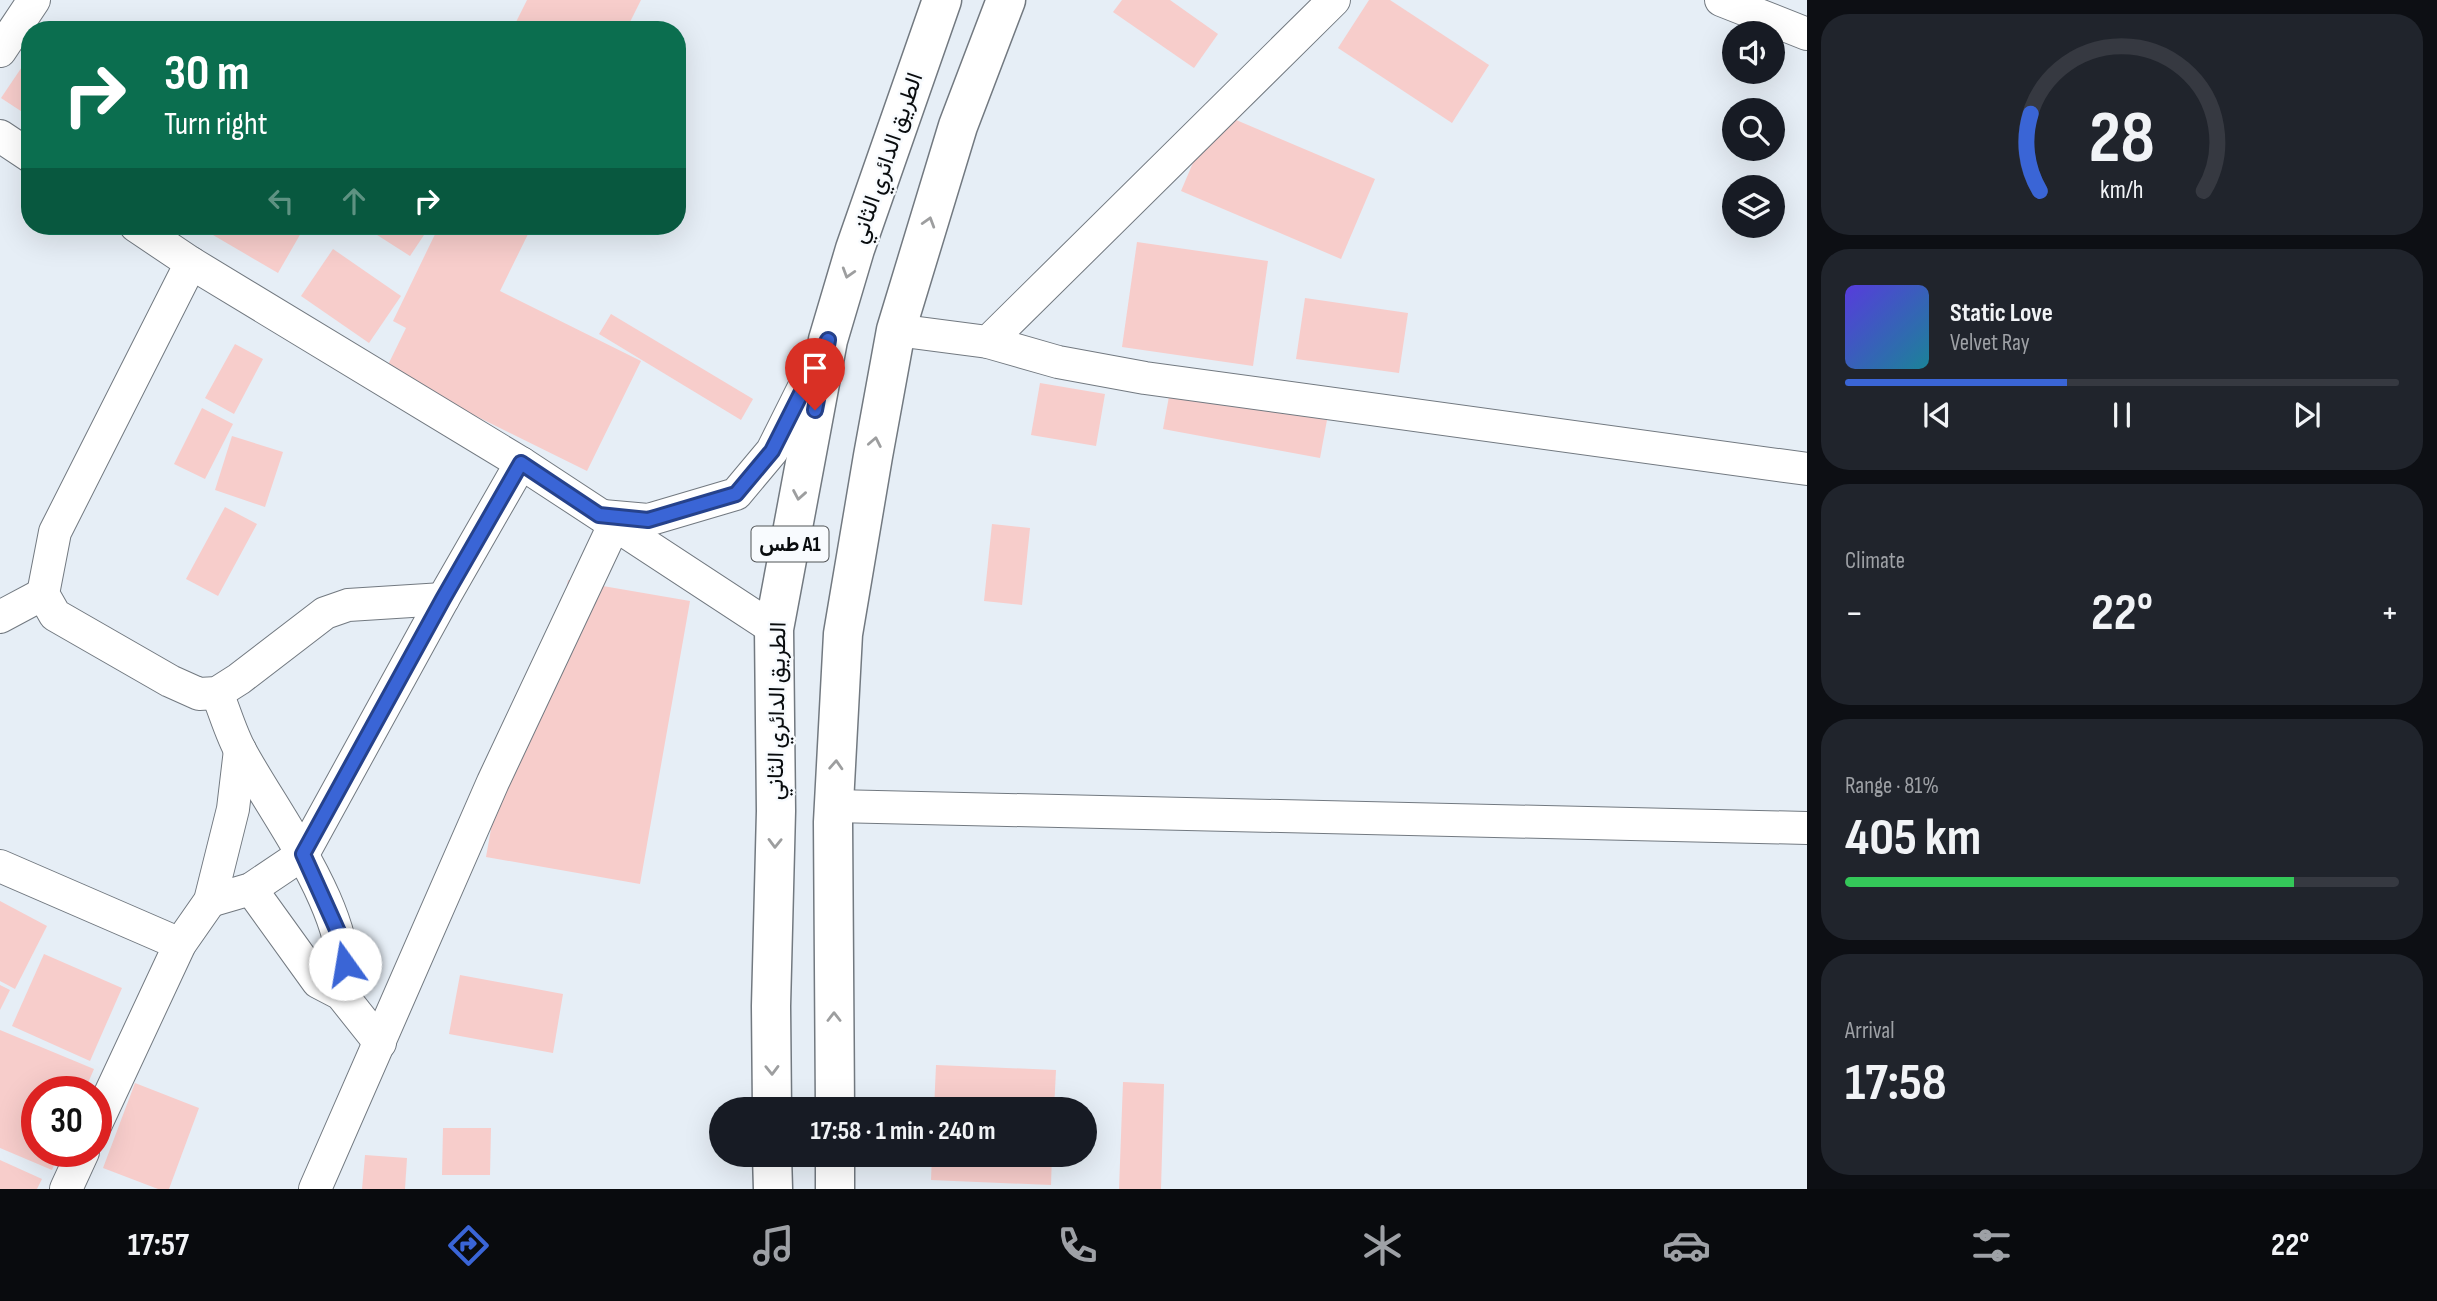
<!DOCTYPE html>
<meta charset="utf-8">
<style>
:root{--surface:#171b24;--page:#20242c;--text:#f1f3f6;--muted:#9ea1a6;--line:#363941;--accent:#3a65d6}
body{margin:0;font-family:"Sofia Sans Condensed",Vazirmatn,sans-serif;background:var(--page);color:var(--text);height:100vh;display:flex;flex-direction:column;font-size:26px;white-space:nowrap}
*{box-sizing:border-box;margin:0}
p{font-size:23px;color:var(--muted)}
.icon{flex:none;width:38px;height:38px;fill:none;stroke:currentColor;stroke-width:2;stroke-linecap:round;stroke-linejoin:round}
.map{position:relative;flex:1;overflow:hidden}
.drawer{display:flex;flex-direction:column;gap:14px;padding:14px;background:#0d0f14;width:630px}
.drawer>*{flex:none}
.hud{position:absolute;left:21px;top:21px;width:665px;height:214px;border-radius:28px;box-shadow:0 7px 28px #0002;background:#0b6e4f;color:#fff;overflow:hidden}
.controls{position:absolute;left:1722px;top:21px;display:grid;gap:14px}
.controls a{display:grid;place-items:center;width:63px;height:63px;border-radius:50%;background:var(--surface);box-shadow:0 7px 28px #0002;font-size:35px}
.speed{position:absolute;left:21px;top:1076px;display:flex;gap:14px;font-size:35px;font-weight:700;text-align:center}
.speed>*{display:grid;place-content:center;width:91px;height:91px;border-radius:50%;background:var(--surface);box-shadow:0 7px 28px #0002;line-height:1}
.speed .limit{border:10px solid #d22;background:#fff;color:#111}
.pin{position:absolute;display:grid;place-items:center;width:60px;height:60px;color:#fff;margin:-72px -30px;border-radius:50% 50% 50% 0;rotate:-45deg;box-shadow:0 0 7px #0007}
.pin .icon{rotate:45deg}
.me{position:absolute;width:77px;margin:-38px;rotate:347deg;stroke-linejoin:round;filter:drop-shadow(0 0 5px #0008)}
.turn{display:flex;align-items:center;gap:24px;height:147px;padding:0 28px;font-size:32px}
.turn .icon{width:91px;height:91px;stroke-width:2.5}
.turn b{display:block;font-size:49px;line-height:60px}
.lanes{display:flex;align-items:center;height:66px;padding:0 28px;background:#0003;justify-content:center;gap:35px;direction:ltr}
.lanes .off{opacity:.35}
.big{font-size:52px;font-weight:700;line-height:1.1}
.drawer .tile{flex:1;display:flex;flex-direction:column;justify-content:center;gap:10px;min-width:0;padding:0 24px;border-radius:28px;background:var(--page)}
.drawer .dial{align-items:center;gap:0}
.dial svg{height:182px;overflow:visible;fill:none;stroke:var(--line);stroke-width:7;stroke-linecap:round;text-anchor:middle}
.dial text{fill:var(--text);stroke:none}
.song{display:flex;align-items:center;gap:21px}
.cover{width:84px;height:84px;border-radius:10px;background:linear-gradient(135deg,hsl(250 70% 55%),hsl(190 70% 35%))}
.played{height:7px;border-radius:4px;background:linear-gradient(90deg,var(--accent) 40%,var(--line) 40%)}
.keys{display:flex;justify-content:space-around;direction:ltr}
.heat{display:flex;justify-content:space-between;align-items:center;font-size:38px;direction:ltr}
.charge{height:10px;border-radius:5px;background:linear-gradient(90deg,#34c759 81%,var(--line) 0)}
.trip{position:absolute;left:709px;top:1097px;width:388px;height:70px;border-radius:35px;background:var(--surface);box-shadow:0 7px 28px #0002;font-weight:700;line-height:70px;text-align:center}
.menu{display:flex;height:112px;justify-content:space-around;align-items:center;background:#090b0e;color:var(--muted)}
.menu .icon{width:49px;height:49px}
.menu .current{color:var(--accent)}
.menu b{font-size:32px;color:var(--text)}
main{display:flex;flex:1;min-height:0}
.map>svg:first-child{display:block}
.building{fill:#f7cdcb}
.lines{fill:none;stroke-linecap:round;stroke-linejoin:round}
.street-casing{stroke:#727980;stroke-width:34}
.highway-casing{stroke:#727980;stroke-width:41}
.street{stroke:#fff;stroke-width:32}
.highway{stroke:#fff;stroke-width:38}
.oneway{stroke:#9d9e9f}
.route-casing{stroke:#26428b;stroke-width:18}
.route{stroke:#3a65d6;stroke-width:12}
.labels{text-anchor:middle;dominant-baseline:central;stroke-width:5;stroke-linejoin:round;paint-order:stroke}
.shield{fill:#f8fbfe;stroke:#515456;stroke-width:2}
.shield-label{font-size:21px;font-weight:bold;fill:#090c0e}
.street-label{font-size:23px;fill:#090c0e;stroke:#f8fbfe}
</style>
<main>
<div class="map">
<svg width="1807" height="1189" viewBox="0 0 1807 1189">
<rect width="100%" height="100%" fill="#e6eef6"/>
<!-- building -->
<g class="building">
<path d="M527 0H641L626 30H512Z"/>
<path d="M1122 0H1170L1218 34 1194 68 1113 12Z"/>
<path d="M1369 0H1390L1489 65 1452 123 1338 48Z"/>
<path d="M30 55V117L1 98Z"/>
<path d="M1215 111 1375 179 1341 259 1181 191Z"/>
<path d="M202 226H305L278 273 201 228Z"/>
<path d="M363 226H430L410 256Z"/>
<path d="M439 226H532L500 291 641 361 587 471 385 371 406 328 393 321Z"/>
<path d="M1137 242 1268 261 1253 366 1122 347Z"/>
<path d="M333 249 401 296 369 343 301 296Z"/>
<path d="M1305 298 1408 313 1399 373 1296 359Z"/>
<path d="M611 314 753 399 741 420 599 334Z"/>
<path d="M235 344 263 359 234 414 205 398Z"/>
<path d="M1040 383 1105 394 1096 446 1031 435Z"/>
<path d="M1170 391 1327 420 1320 458 1163 429Z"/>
<path d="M202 408 233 424 205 479 174 464Z"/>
<path d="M232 436 283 452 265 507 215 490Z"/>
<path d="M225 507 257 524 218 596 186 579Z"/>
<path d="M992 524 1030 528 1022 605 984 601Z"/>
<path d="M568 580 690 601 640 884 486 857 515 695 547 700Z"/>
<path d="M0 901 47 926 15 989 0 981Z"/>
<path d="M44 954 122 988 90 1061 12 1026Z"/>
<path d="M460 975 563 994 553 1053 449 1034Z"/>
<path d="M0 985 10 990 0 1010Z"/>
<path d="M0 1030 94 1069 84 1092H37V1152H59L52 1170 0 1148Z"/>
<path d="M936 1065 1056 1070 1054 1110H934Z"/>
<path d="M1123 1082 1164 1084 1161 1189H1119Z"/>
<path d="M135 1083 199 1108 169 1189H158L103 1168Z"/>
<path d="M443 1128H491L490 1175H442Z"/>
<path d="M365 1155 407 1158 405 1189H362Z"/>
<path d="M932 1155H1052L1051 1185 931 1180Z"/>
<path d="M0 1160 42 1179 37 1189H0Z"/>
</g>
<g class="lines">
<defs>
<g id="street">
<path d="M1721 0 1807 34"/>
<path d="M0 51 34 0"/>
<path d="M0 136 30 156"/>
<path d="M136 226 191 263 521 463 774 629"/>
<path d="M191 263 55 532 43 594 55 615 170 681 199 694 217 693 239 679 325 613 348 605 443 599"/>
<path d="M896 330 988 342 1334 0"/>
<path d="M988 342 1058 362 1145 378 1807 469"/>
<path d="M603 516 648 520 736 494 772 451 816 363"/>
<path d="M0 617 43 594"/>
<path d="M217 693C225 712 231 734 241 752 275 815 359 922 341 994"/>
<path d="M834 806 1807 828"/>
<path d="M0 866 180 944"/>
<path d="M251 889 318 982 341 994 380 1043"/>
<path d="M210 901 251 889 303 854 443 599 521 463"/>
<path d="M96 1124 180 944 210 901 233 809 240 750"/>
<path d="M66 1189 83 1152"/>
<path d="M315 1189 493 782 614 525"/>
</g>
<g id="highway">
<path d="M772 1110 771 1006 776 811 774 629 828 340 855 249 942 0"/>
<path d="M835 1110 833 822 843 634 873 456 896 330 958 126 1006 0"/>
<path d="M772 1155 773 1189"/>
<path d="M835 1155V1189"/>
</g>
</defs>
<!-- street casing -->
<use href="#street" class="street-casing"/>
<!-- highway casing -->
<use href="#highway" class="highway-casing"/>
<!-- street -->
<use href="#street" class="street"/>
<!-- highway -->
<use href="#highway" class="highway"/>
</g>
<!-- one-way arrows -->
<defs><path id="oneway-chevron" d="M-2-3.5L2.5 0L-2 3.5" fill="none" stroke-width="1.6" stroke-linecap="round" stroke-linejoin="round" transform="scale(1.75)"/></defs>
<g class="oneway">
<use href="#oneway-chevron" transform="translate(929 222) rotate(-73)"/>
<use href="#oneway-chevron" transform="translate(848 273) rotate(107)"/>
<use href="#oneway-chevron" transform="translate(875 442) rotate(-79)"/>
<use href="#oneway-chevron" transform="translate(799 495) rotate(100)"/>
<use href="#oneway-chevron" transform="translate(836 765) rotate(-87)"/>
<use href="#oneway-chevron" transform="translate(775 843) rotate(91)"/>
<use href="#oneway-chevron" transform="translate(834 1017) rotate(-90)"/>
<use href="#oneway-chevron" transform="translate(772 1070) rotate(89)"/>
</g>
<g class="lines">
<defs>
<path id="route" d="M345 964 339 934 303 854 443 599 521 463 599 515 648 520 736 494 772 451 828 340 815 410"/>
</defs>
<!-- route casing -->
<use href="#route" class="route-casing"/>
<!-- route -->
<use href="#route" class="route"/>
</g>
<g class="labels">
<!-- shield labels -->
<rect class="shield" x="751.5" y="526.5" width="77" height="35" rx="5"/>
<g class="shield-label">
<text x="790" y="544">طس A1</text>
</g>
<!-- street labels -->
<g class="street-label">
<text transform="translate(887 158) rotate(-71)">الطريق الدائري الثاني</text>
<text transform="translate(777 711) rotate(-89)">الطريق الدائري الثاني</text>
</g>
</g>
</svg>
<div class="controls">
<a><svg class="icon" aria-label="sound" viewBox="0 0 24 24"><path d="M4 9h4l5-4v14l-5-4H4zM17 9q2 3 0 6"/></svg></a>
<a><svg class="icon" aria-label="search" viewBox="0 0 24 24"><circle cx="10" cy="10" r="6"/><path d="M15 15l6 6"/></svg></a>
<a><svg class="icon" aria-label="layers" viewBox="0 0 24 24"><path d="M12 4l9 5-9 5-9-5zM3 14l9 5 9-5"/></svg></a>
</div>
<div class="speed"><div class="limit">30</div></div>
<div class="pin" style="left:815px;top:410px;background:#d93025"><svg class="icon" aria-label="arrive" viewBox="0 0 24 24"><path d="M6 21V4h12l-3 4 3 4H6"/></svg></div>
<svg class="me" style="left:345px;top:964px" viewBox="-20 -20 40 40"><circle r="19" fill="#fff"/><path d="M0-13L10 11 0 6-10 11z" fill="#3a65d6"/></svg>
<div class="trip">17:58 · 1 min · 240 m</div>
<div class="hud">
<div class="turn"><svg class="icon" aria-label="right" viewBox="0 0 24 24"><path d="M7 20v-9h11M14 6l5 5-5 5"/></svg><div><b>30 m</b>Turn right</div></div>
<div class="lanes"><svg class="icon off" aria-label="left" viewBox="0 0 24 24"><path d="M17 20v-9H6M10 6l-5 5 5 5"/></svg><svg class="icon off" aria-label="ahead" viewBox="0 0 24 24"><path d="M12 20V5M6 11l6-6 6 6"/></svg><svg class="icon" aria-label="right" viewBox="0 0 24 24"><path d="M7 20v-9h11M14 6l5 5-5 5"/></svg></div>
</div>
</div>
<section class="drawer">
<div class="tile dial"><svg viewBox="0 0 100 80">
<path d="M14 69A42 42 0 1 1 86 69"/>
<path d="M14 69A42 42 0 0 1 10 35" stroke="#3a65d6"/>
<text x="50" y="56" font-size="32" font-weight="700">28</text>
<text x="50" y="72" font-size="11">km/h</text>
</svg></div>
<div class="tile">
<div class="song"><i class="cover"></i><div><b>Static Love</b><p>Velvet Ray</p></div></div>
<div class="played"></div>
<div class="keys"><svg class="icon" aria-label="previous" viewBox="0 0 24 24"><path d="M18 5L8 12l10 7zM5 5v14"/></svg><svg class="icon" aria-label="pause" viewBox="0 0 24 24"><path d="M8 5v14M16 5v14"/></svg><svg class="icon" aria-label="next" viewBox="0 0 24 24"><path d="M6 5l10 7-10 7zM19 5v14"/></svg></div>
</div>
<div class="tile"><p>Climate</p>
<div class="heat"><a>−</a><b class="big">22°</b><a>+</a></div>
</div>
<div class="tile"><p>Range · 81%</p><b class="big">405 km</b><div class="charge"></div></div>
<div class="tile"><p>Arrival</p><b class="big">17:58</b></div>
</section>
</main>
<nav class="menu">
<b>17:57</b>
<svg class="icon current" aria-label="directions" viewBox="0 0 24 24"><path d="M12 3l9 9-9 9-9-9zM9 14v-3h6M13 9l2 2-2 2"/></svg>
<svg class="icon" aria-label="music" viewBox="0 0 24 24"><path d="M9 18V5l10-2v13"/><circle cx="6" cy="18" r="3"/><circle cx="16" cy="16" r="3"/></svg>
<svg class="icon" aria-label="phone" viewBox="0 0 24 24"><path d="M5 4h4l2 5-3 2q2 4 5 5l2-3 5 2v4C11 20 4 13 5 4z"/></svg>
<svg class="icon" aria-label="climate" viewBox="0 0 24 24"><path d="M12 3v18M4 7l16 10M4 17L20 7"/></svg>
<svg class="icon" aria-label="car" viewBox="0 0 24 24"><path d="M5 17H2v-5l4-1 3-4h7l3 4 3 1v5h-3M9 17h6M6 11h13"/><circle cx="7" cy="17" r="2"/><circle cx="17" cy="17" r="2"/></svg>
<svg class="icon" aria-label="filters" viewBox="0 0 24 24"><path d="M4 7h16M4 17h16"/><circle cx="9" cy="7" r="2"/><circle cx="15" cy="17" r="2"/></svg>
<b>22°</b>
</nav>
